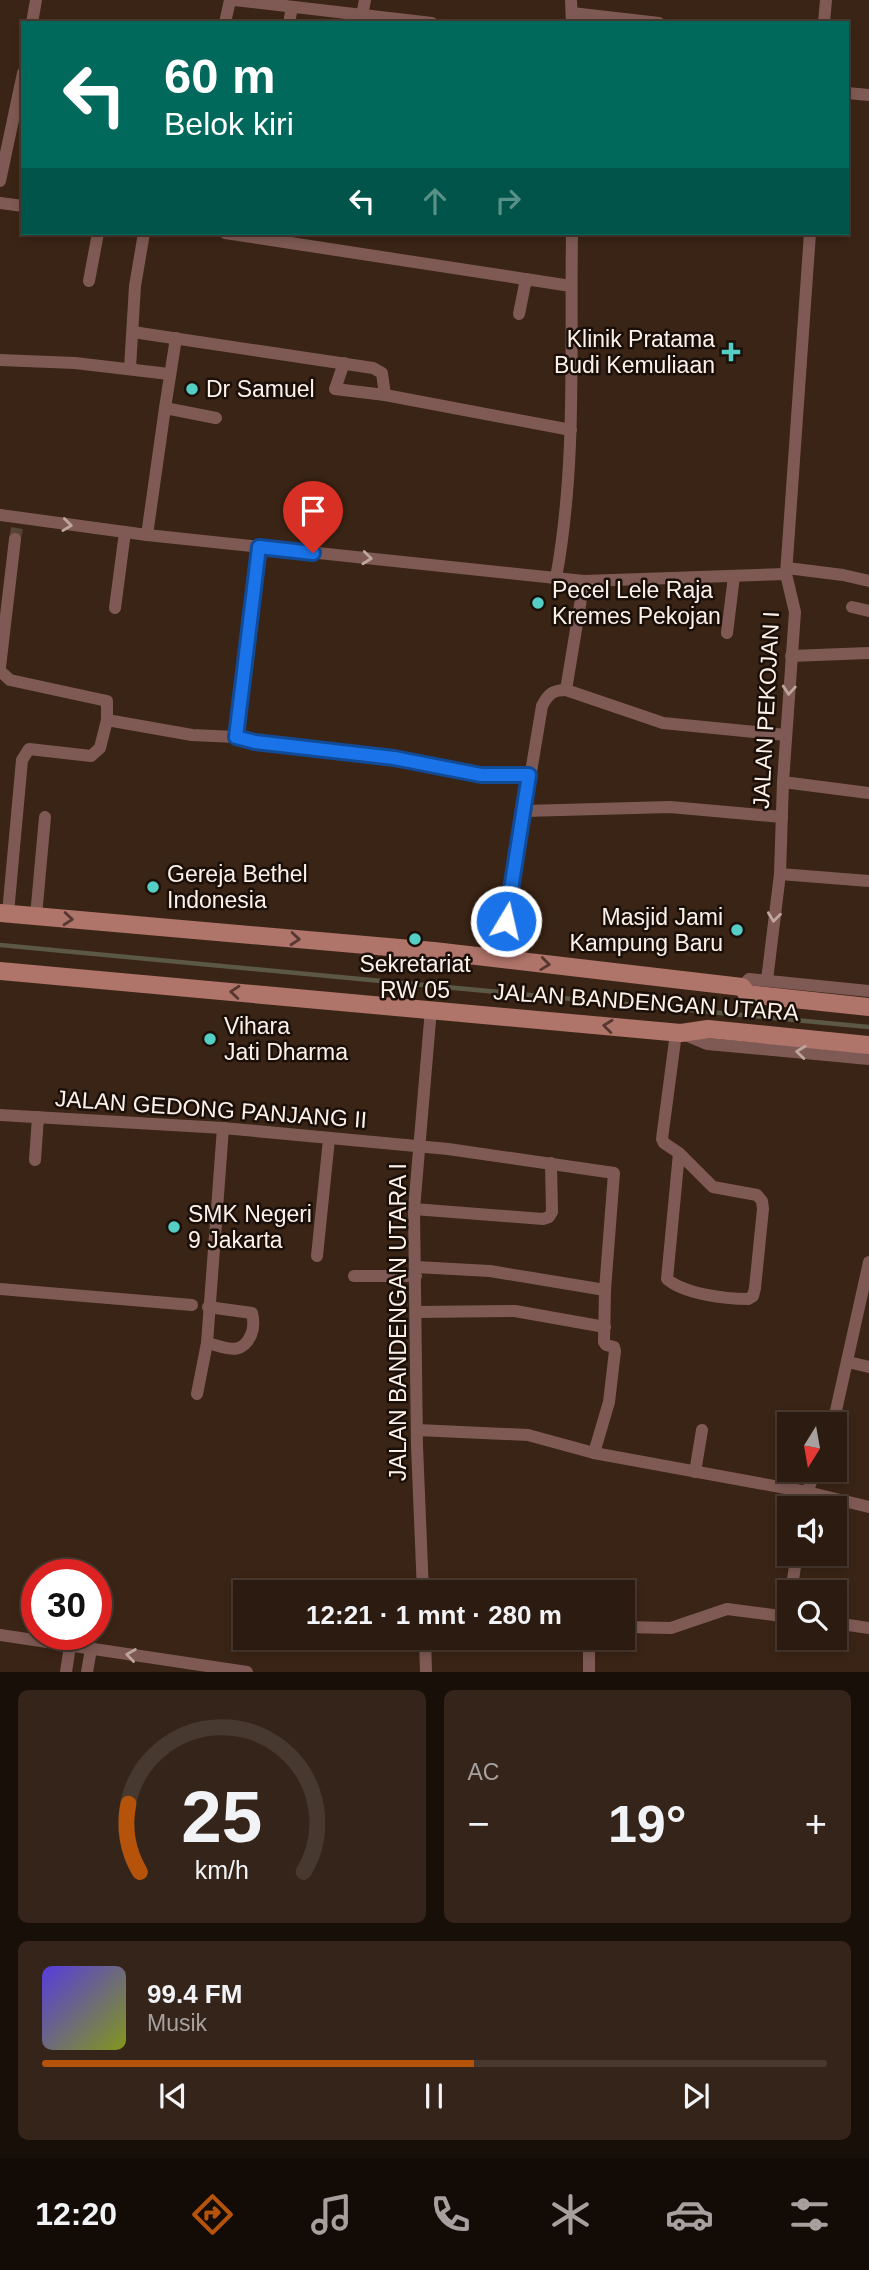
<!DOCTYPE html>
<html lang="id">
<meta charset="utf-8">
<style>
:root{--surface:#2c1b10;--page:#342419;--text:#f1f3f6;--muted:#a6a19f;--line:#483930;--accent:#b45309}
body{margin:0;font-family:Arial,sans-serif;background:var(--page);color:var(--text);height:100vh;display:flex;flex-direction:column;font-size:26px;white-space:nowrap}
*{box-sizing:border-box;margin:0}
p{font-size:23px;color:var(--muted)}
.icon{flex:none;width:38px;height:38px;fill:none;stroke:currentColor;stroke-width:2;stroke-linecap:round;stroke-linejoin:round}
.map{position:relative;height:1672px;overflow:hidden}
.side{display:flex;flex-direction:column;gap:18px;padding:18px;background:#180f09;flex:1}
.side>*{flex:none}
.hud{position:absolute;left:21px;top:21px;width:828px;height:214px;border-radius:0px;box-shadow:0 4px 10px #0003,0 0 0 2px var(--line);background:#00695c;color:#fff;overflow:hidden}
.needle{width:46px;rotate:191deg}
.controls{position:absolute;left:777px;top:1412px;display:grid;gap:14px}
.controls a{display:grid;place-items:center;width:70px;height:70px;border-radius:0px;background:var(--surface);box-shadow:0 4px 10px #0003,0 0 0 2px var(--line);font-size:35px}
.speed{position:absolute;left:21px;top:1559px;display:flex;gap:14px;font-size:35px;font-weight:700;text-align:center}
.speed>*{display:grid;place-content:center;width:91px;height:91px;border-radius:50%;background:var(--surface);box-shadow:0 4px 10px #0003,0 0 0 2px var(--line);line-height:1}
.speed .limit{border:10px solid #d22;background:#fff;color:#111}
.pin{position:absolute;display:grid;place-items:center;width:60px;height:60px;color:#fff;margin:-72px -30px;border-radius:50% 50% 50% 0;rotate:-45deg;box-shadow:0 0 7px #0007}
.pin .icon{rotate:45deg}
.me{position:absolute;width:77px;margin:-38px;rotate:9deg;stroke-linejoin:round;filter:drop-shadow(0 0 5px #0008)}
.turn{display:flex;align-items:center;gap:24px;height:147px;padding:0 28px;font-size:32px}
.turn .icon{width:91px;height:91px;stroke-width:2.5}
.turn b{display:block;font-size:49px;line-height:60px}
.lanes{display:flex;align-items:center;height:66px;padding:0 28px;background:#0003;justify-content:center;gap:35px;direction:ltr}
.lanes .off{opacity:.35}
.big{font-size:52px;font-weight:700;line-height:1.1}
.side .widget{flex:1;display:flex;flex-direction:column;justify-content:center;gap:10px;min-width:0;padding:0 24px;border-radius:10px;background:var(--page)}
.side .dial{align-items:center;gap:0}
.dial svg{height:182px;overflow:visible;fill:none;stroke:var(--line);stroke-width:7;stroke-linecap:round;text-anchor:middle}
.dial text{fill:var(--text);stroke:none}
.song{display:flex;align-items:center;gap:21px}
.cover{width:84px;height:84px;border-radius:10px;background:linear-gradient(135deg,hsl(250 70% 55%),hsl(70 70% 35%))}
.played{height:7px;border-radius:4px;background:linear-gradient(90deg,var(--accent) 55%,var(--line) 55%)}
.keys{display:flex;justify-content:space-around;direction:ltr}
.heat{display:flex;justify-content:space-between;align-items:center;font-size:38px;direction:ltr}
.side .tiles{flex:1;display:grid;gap:18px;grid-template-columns:1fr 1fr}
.widget:last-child{grid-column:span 2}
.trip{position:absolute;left:233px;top:1580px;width:402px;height:70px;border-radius:0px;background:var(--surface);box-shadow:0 4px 10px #0003,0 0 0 2px var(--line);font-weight:700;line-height:70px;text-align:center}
.menu{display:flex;height:112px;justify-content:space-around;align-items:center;background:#120b06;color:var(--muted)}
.menu .icon{width:49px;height:49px}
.menu .on{color:var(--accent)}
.menu b{font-size:32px;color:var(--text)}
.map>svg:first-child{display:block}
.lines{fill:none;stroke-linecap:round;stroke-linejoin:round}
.stream{stroke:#5c5846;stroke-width:4.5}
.minor-tunnel{stroke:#574335;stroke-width:12;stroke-dasharray:12 6;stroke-linecap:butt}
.minor{stroke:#7f5a54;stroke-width:12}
.secondary{stroke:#af746a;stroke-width:18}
.oneway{stroke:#bea69e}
.oneway2{stroke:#563830}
.route-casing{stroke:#114b97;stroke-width:18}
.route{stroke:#1a73e8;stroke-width:12}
.poi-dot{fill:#55cec5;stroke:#1a1009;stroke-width:2.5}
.labels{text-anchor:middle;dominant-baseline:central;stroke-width:5;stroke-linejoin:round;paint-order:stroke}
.poi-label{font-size:23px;fill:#fdf1e9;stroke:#1a1009;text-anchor:start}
.street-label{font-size:23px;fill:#fdf1e9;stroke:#1a1009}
</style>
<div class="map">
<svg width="869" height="1672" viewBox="0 0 869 1672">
<rect width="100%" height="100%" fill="#3a2415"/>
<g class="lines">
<!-- stream -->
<path class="stream" d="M0 945 869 1027"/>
<!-- minor-tunnel -->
<path class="minor-tunnel" d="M15 539 17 528"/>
<!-- minor -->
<g class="minor">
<path d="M234 0 432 23"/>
<path d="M571 0 572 23"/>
<path d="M572 13 659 23"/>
<path d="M362 15 365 0"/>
<path d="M32 23 36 0"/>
<path d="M225 23 230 0"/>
<path d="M289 23 292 7"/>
<path d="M824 23 826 0"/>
<path d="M847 93 869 95"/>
<path d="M0 181 23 73"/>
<path d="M0 203 23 206"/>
<path d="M225 233 571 286"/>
<path d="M89 281 98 233"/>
<path d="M519 314 526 279"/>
<path d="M133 332 373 368 382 373 385 395"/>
<path d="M176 338 165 408 216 418"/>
<path d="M0 360 75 363 169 374"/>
<path d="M344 363 335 389 385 395 571 430"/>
<path d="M130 368 135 286 144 233"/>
<path d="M0 515 147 535 584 581 786 574"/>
<path d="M147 535 165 408"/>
<path d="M259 547 236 737 255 742C302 746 349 750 395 758 440 766 483 778 529 775"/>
<path d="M787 568 843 575 869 581"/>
<path d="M556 578C577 464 570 347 572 233"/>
<path d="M584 581 566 690 663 723 786 735"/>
<path d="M852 607 869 611"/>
<path d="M115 608 125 532"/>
<path d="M727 633 734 576"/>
<path d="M791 656 869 653"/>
<path d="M0 667 15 539"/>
<path d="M0 671 10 680 107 701V720"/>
<path d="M783 782 869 793"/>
<path d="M524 811 670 807 782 817"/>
<path d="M780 874 869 881"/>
<path d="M8 913 22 760 29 749 91 756 100 748 107 720 192 735 236 737"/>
<path d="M36 916 45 817"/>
<path d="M500 958 542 706C548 694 553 690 566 690"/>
<path d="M767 980 780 874 783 782 795 612 786 574 810 233"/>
<path d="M742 987 749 979 869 991"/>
<path d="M676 1033 662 1139 664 1143 679 1153 713 1187 757 1195 762 1201 763 1209 755 1288 753 1296 748 1299C726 1299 684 1294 667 1279L679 1153"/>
<path d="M683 1034 707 1044 869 1059"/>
<path d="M0 1115 223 1128 448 1149 614 1173 605 1290 604 1342 606 1345 614 1347 615 1351 609 1402 594 1453"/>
<path d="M35 1160 38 1117"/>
<path d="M414 1209 543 1219 549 1217 552 1212 551 1163"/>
<path d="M317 1256 329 1139"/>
<path d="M416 1267 490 1271 605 1290"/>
<path d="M354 1276H416"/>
<path d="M0 1289 192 1305"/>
<path d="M416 1312 515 1311 605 1327"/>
<path d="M207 1343C226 1347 241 1357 251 1335 254 1328 254 1321 252 1313L208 1307"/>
<path d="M848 1362 869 1367"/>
<path d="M197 1394 207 1343 223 1128"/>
<path d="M833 1424 869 1262"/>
<path d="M417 1430 528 1435 594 1453 807 1492 869 1507"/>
<path d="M695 1472 702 1430"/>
<path d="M804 1508 807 1492 816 1470"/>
<path d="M49 1575V1573"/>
<path d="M423 1592 417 1446 414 1209 431 1009"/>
<path d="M791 1592 797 1554"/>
<path d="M835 1623 869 1628"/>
<path d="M623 1627 671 1628 727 1609 789 1617"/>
<path d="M0 1635 247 1672"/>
<path d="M425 1638 426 1672"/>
<path d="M66 1672 70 1646"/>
<path d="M87 1672 91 1649"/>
<path d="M589 1672V1638"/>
</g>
<!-- secondary -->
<g class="secondary">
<path d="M0 913 434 951 742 987 747 994 869 1007"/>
<path d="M0 971 681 1033 708 1029 869 1045"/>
</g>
</g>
<!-- one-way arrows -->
<defs><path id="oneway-chevron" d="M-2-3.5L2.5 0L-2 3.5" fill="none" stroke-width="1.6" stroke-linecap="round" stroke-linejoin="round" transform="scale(1.75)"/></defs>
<g class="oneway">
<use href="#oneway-chevron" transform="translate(67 525) rotate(7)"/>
<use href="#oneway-chevron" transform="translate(367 558) rotate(6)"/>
<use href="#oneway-chevron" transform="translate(789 690) rotate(94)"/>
<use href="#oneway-chevron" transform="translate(774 917) rotate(97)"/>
<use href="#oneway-chevron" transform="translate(801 1052) rotate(-174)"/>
<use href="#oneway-chevron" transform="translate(131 1655) rotate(-172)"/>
</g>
<g class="oneway2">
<use href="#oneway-chevron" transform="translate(68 919) rotate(5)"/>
<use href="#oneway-chevron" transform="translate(295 939) rotate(5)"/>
<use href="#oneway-chevron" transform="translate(545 964) rotate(7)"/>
<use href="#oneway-chevron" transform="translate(235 992) rotate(-175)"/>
<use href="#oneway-chevron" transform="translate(608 1026) rotate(-174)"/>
</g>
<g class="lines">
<defs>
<path id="route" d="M313 553 259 547 236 737 255 742 394 758 481 775H529L506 921"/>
</defs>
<!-- route casing -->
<use href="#route" class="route-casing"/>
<!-- route -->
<use href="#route" class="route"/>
</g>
<!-- markers -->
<g class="poi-dot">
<path d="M727.5 341.5h7v7h7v7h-7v7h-7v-7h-7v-7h7z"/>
<circle cx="192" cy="389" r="7"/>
<circle cx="538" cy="603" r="7"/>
<circle cx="153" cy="887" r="7"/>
<circle cx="737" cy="930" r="7"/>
<circle cx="415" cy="939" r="7"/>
<circle cx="210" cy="1039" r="7"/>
<circle cx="174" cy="1227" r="7"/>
</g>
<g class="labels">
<!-- poi labels -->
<g class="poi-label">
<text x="715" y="339" text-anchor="end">Klinik Pratama<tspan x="715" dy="26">Budi Kemuliaan</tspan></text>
<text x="206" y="389">Dr Samuel</text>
<text x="552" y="590">Pecel Lele Raja<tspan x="552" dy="26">Kremes Pekojan</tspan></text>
<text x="167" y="874">Gereja Bethel<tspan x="167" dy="26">Indonesia</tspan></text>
<text x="723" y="917" text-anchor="end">Masjid Jami<tspan x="723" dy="26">Kampung Baru</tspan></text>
<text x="415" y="964" text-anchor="middle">Sekretariat<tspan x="415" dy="26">RW 05</tspan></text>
<text x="224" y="1026">Vihara<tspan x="224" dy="26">Jati Dharma</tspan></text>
<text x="188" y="1214">SMK Negeri<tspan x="188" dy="26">9 Jakarta</tspan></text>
</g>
<!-- street labels -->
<g class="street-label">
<text transform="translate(766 710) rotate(-87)">JALAN PEKOJAN I</text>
<text transform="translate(646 1002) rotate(4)">JALAN BANDENGAN UTARA</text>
<text transform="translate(211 1109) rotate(4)">JALAN GEDONG PANJANG II</text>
<text transform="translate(398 1322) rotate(-90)">JALAN BANDENGAN UTARA I</text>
</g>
</g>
</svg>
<div class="controls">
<a><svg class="needle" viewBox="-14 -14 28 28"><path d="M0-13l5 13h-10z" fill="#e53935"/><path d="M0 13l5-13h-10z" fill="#a6a19f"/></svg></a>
<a><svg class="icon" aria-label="sound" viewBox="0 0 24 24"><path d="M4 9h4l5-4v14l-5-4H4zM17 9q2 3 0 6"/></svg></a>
<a><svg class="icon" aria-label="search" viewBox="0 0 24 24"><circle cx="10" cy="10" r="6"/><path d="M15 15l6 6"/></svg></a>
</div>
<div class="speed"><div class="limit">30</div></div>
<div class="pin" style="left:313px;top:553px;background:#d93025"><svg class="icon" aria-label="arrive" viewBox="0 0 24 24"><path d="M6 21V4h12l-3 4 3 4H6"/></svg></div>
<svg class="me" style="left:506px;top:921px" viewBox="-20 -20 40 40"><circle r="17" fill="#1a73e8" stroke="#fff" stroke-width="3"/><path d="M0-11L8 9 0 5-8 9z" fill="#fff"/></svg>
<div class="trip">12:21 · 1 mnt · 280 m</div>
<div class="hud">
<div class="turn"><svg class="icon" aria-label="left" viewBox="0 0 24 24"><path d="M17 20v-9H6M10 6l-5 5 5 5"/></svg><div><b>60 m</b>Belok kiri</div></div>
<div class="lanes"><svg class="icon" aria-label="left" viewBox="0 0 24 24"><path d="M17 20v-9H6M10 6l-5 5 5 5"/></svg><svg class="icon off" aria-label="ahead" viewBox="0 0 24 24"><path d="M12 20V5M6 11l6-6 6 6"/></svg><svg class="icon off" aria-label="right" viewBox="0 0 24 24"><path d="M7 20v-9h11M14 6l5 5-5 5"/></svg></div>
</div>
</div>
<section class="side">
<div class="tiles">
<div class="widget dial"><svg viewBox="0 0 100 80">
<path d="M14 69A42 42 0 1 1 86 69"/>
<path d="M14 69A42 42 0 0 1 9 39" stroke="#b45309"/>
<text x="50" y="56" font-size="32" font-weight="700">25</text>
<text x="50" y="72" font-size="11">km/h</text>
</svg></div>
<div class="widget"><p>AC</p>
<div class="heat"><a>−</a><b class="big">19°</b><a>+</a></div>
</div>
<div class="widget">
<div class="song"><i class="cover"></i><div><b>99.4 FM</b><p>Musik</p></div></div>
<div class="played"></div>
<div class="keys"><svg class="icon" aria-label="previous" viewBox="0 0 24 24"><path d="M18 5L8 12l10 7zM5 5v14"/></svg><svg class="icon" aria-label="pause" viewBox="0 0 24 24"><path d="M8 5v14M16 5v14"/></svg><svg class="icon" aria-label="next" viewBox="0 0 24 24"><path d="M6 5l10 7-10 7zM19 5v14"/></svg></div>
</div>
</div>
</section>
<nav class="menu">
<b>12:20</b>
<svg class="icon on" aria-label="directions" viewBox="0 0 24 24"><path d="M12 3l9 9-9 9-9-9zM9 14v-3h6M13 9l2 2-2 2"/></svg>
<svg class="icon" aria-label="music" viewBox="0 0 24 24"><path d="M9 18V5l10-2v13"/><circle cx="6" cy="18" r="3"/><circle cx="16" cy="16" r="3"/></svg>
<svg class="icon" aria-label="phone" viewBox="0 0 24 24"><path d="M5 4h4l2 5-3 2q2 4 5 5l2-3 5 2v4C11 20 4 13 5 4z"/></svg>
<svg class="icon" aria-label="climate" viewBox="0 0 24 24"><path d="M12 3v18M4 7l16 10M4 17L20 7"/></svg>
<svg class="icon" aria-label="car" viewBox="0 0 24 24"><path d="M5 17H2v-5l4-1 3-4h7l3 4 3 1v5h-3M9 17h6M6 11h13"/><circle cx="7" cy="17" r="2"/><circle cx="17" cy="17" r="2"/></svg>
<svg class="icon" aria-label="filters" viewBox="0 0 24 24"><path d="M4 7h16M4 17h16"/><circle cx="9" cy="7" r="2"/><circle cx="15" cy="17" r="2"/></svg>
</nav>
